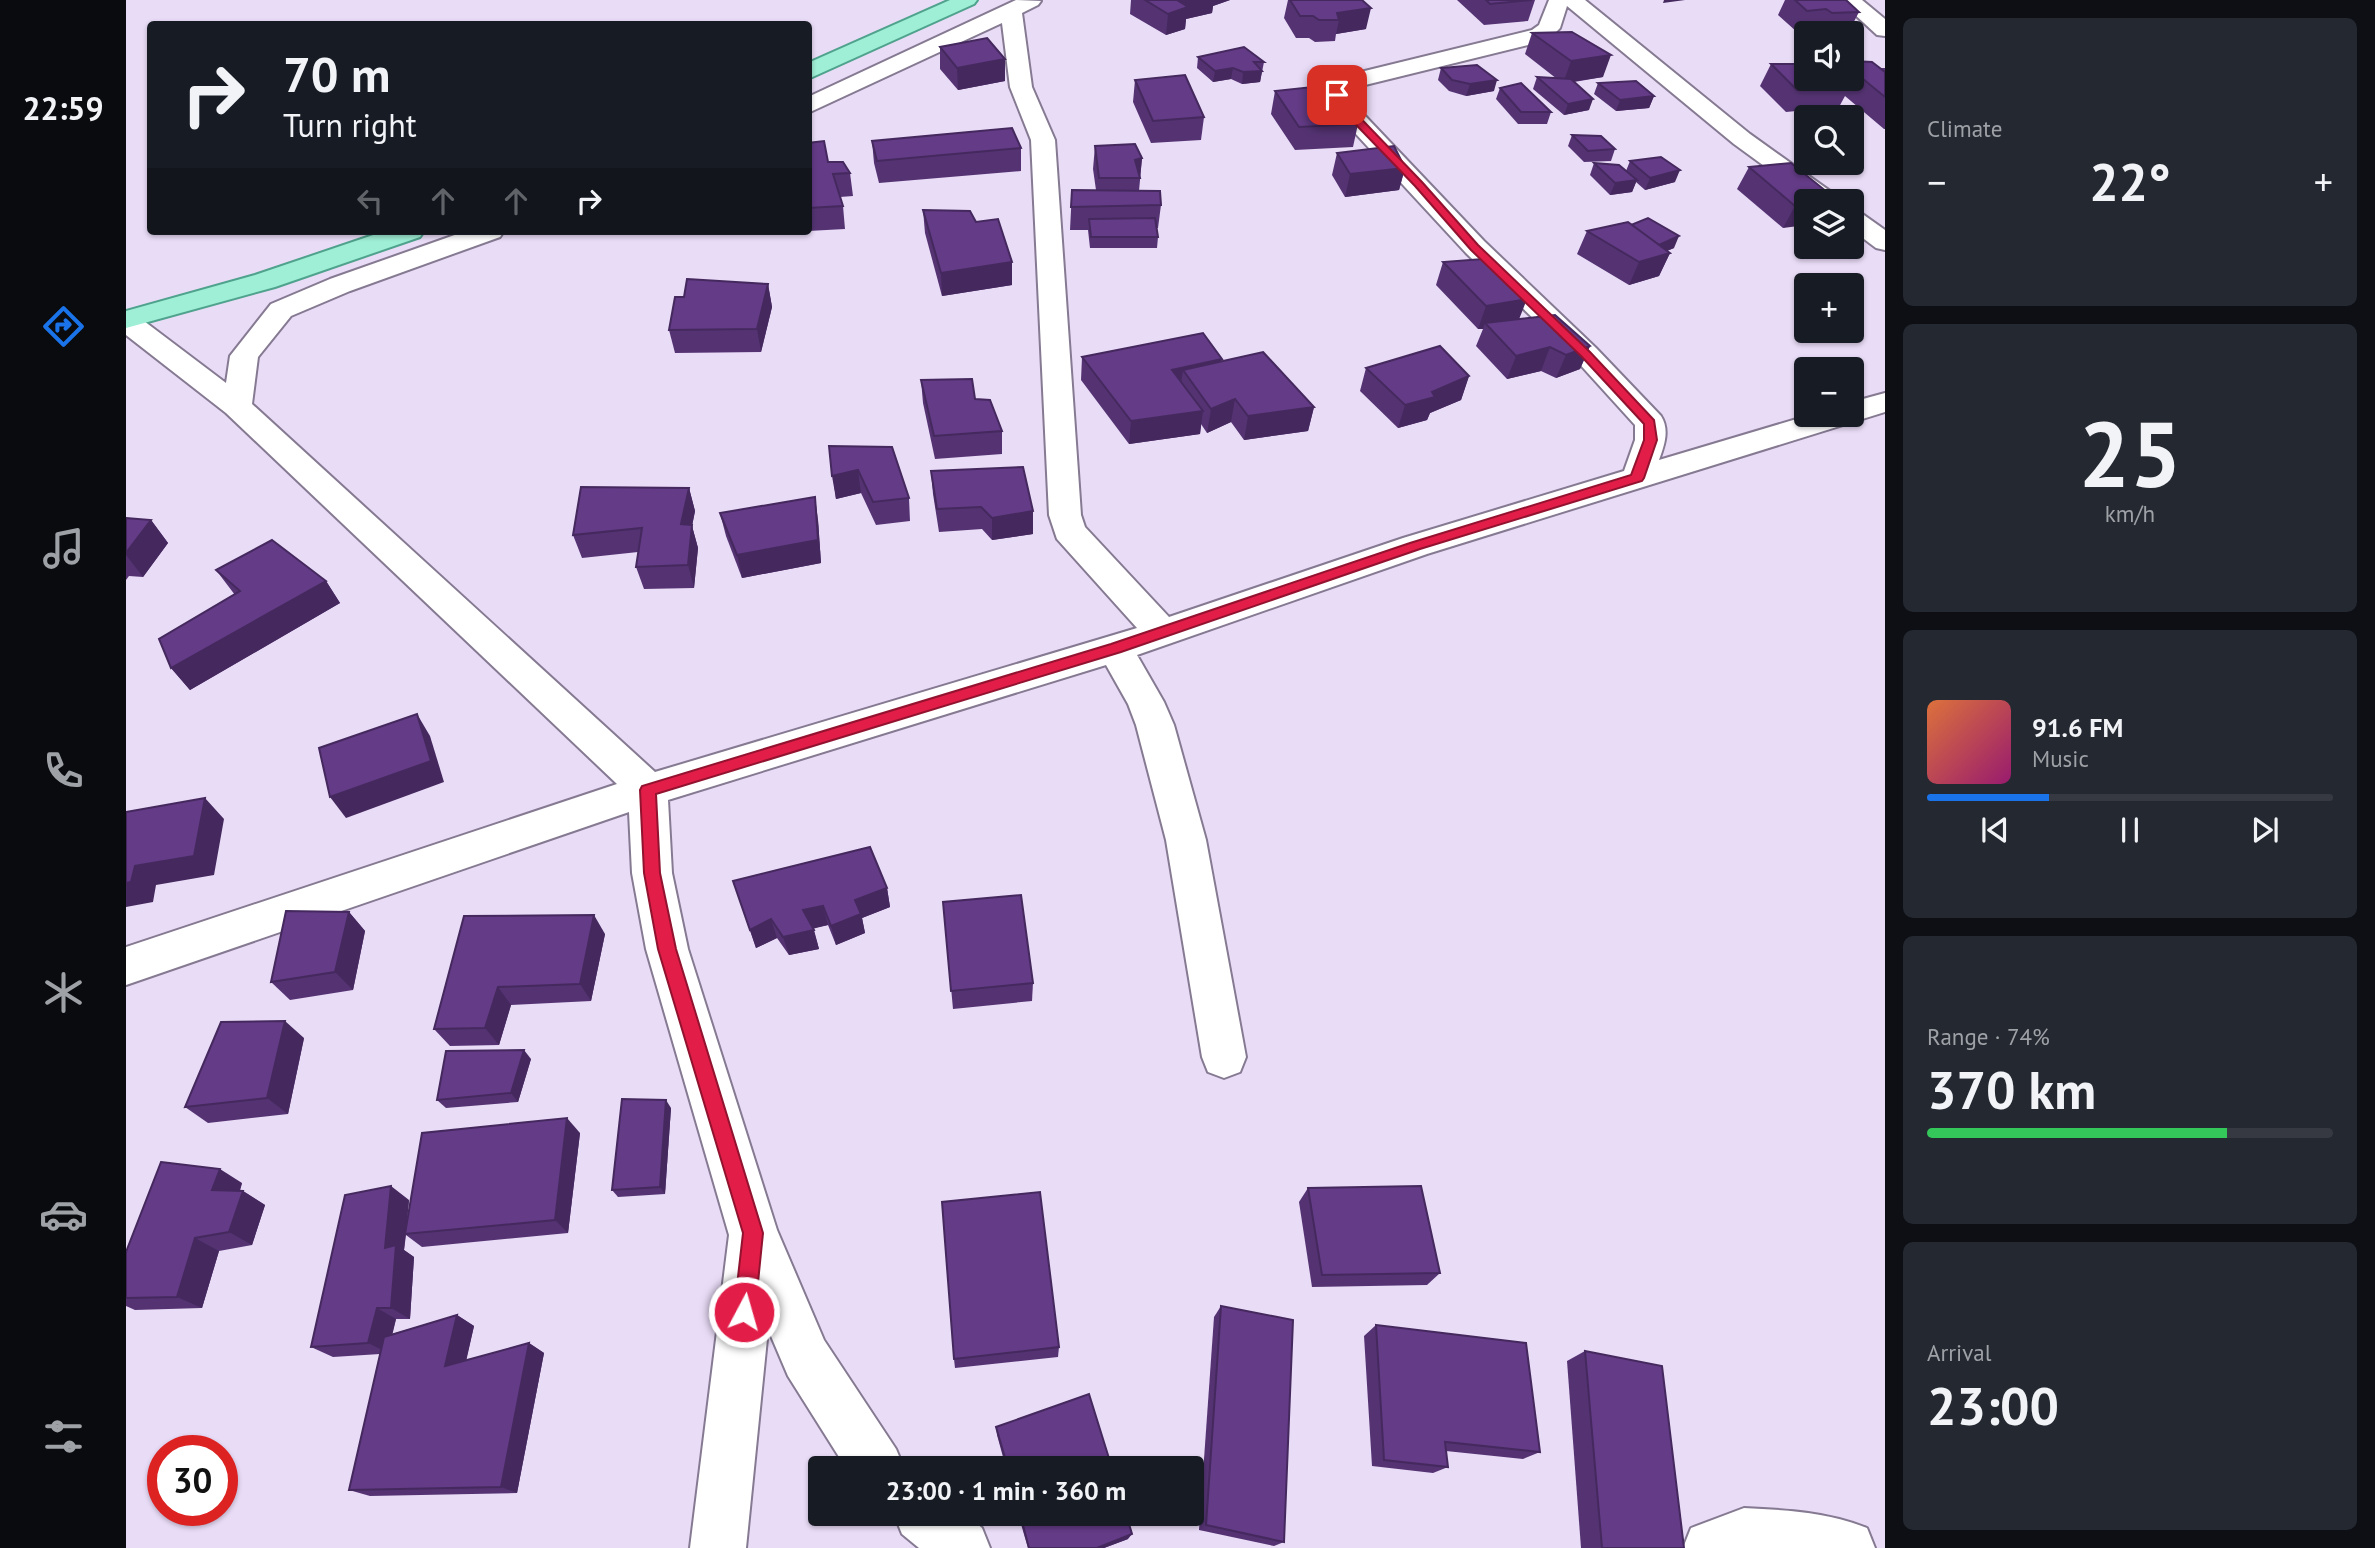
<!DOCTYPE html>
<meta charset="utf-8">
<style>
:root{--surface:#171b24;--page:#242831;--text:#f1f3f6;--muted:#9ea1a6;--line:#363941;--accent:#1a73e8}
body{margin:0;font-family:"PT Sans",sans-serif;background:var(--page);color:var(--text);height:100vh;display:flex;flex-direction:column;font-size:26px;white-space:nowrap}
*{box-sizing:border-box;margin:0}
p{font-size:23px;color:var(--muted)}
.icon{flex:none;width:38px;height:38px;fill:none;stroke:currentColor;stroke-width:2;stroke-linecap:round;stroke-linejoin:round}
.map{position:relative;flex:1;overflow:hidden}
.sheet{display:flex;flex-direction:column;gap:18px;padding:18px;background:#0d0f14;width:490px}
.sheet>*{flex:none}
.top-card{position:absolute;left:21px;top:21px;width:665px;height:214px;border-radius:7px;box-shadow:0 2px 5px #0004;background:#171b24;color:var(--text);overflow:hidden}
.controls{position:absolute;left:1668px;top:21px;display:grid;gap:14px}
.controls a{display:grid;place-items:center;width:70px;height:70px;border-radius:7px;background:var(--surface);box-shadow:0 2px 5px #0004;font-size:35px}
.speed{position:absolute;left:21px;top:1435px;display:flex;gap:14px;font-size:35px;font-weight:700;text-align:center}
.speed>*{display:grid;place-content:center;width:91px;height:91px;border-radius:50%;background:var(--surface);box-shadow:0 2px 5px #0004;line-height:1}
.speed .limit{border:10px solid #d22;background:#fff;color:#111}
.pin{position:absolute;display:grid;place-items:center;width:60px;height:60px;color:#fff;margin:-30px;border-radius:14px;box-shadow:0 4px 10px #0006}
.me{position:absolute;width:77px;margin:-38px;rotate:6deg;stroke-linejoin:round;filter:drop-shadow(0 0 5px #0008)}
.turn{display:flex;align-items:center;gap:24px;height:147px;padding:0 21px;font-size:32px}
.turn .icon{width:91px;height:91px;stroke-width:2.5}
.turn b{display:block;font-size:49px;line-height:60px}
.lanes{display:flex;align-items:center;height:66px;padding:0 21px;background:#0003;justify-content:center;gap:35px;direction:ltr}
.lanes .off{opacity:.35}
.big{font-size:52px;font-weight:700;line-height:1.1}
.sheet .widget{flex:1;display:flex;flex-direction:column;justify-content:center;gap:10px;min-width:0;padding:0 24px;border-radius:10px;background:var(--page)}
.sheet .dial{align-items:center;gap:0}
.dial b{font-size:91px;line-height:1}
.song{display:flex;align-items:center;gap:21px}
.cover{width:84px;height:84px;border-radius:10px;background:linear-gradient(135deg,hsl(20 70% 55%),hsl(320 70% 35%))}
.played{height:7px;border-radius:4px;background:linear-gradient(90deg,var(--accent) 30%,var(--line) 30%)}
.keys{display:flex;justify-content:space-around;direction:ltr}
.heat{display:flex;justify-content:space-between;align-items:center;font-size:38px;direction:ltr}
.charge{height:10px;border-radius:5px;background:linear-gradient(90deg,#34c759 74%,var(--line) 0)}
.trip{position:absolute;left:682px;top:1456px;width:396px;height:70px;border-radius:7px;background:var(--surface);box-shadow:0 2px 5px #0004;font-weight:700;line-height:70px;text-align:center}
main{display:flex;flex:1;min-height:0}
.tab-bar{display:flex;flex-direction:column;width:126px;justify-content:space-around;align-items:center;background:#090b0e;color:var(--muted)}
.tab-bar .icon{width:49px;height:49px}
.tab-bar .active{color:var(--accent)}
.tab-bar b{font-size:32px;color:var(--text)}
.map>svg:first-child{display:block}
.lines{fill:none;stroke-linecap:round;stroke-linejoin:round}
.minor-casing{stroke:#857a92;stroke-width:4}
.primary-casing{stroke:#4fa28c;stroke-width:4}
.minor{fill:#fff;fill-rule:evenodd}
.primary{fill:#9feed6;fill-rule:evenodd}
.wall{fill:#553373}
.shaded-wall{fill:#45295e}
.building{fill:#633b86;stroke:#45295e;stroke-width:2}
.route{fill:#e11d48;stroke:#92132f;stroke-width:2}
</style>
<main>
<nav class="tab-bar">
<b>22:59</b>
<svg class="icon active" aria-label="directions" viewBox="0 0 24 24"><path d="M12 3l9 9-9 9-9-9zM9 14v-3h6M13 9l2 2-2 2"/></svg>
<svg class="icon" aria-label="music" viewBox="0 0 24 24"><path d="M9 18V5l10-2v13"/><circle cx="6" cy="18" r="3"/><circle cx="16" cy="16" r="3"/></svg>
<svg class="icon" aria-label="phone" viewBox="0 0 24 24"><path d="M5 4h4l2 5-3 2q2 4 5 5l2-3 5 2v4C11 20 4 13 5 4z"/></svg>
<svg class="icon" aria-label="climate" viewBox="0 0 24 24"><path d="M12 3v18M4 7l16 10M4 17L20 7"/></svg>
<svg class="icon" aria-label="car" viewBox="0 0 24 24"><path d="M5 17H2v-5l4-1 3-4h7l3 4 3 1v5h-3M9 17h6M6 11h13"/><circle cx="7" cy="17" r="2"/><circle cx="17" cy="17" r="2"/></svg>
<svg class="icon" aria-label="filters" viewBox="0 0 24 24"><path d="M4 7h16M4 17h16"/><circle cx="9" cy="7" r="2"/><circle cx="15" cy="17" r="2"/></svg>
</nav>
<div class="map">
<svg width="1759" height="1548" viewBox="0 0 1759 1548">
<rect width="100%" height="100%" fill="#e9dcf7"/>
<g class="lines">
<defs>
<g id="minor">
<path d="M890 0 915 1 912 5 896 13 906 87 929 140 955 515 959 527 1043 617 1277 538 1498 471 1509 440V425L1450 360 1340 253 1205 107 1200 95 1210 78 1406 30 1413 25 1423 0H1459L1624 134 1711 196 1715 201H1686L1608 144 1441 6 1434 28 1422 40 1227 88 1222 95 1224 100 1358 241 1470 348 1535 416C1544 430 1538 446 1533 460L1684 415H1726V402L1759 393V412L1301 554 1011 655 1038 702 1048 725 1080 840 1120 1057 1114 1072 1098 1078 1082 1072 1076 1057 1040 840 1010 725 1002 704 980 665 542 800 546 873 562 949 651 1230 698 1340 770 1449 778 1468H720L662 1376 642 1329 620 1548H564L603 1235 520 949 506 873 503 812 0 985V947L491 784 100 413 0 335V313L10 315 100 383 104 356 145 304 204 279 340 231H378L374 237 224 291 165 316 132 357 126 404 529 772 1011 628 931 539 923 515 905 140 884 87 876 23 682 113V97Z"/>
<path d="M1713 0H1736L1759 19V36L1751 35Z"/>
<path d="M1726 210 1735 213 1759 230V250L1750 248 1726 230Z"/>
<path d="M1618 1508C1661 1510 1701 1512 1741 1528L1749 1548H1557L1565 1528Z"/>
<path d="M768 1514H839L856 1528 864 1548H793L776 1534Z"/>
</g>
<g id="primary">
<path d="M824 0H851L848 4 682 79V63Z"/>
<path d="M259 231H298L294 237 149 287 0 328V311L129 275Z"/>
</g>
</defs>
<!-- minor casing -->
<use href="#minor" class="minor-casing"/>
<!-- primary casing -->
<use href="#primary" class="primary-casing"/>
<!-- minor -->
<use href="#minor" class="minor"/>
<!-- primary -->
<use href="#primary" class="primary"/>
</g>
<!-- wall -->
<g class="wall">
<path d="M1005 0H1104L1087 6 1086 13 1060 19 1059 29 1040 35 1004 14Z"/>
<path d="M1162 0H1236L1240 29 1210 34 1209 41 1189 42 1183 38H1170L1158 18Z"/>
<path d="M1331 0H1409L1402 21 1358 25Z"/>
<path d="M1659 0H1720L1733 12 1722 33H1693L1690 31 1671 32 1652 15Z"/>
<path d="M1406 33 1477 77 1448 82 1463 110 1438 115 1407 89 1411 77 1431 79 1399 54Z"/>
<path d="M814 47 879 81 832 90 814 69Z"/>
<path d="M1072 57 1138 62 1134 82 1116 84 1105 79 1087 82 1071 68Z"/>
<path d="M1726 61 1754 68H1759V129H1758L1719 96 1713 107 1660 112 1634 86 1645 64 1680 79H1726Z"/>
<path d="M1315 68 1368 91 1340 96 1323 91 1312 80Z"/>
<path d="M1009 80 1078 117 1075 140 1025 143 1007 102Z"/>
<path d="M1472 83 1528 96 1523 108 1490 111 1468 94Z"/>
<path d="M1374 88 1425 112 1421 124H1392L1370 99Z"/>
<path d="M1149 91 1199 95 1227 110 1224 119 1232 124 1227 147 1169 150 1145 114Z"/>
<path d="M1446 135 1489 149 1485 161 1458 162 1442 146Z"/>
<path d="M746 141 895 148V171L753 183 748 163Z"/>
<path d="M682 143 702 162 724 173 727 196 714 197 717 206 719 229 682 231Z"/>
<path d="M969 146 1016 158 1013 191 1035 205 1032 228H1030L1032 237 1031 248H964L962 230H944L946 190H970L967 169Z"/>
<path d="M1211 153 1279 168 1273 190 1219 197 1206 175Z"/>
<path d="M1504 161 1549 182 1519 190 1510 182 1506 192 1484 195 1464 175 1468 163 1500 171Z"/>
<path d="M1623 167 1711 200 1657 228 1611 189Z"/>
<path d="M797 210 850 222 886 262V285L816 296 799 233Z"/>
<path d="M655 231H679L655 232Z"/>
<path d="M1461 231 1548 248 1541 251 1544 253 1533 276 1503 285 1451 254Z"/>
<path d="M1317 262 1393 319 1464 346 1454 369 1430 378 1415 371 1381 379 1350 346 1357 329H1352L1310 285Z"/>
<path d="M642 284 646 307 635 352 549 353 543 330Z"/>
<path d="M956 357 1096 362 1188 407 1182 431 1118 440 1105 422 1081 433 1075 424 1074 434 1003 444 955 380Z"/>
<path d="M1240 368 1343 376 1335 400 1304 413 1301 420 1272 428 1234 391Z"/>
<path d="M795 380 849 399 876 431V454L809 459 797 403Z"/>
<path d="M703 446 783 498 784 521 750 525 735 493 710 499Z"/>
<path d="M805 471 907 534 866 540 856 529 813 532 807 494Z"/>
<path d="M563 488 569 511 566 526 572 548 568 588 518 589 510 567 512 552 456 558 447 535Z"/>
<path d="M594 513 692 520 695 563 616 578 600 536Z"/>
<path d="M0 518 25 520 42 543 17 577 3 576 0 580Z"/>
<path d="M90 570 200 581 214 603 64 690 45 668 109 595Z"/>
<path d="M607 881 761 888 764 907 736 918 739 933 710 945 702 925 687 928 693 949 663 955 651 938 630 948Z"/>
<path d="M817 902 907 983 906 1001 827 1009Z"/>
<path d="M223 912 239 931 227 990 164 1000 145 982Z"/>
<path d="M338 916 479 934 465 1001 385 1005 373 1045 324 1046 308 1029Z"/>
<path d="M178 1038 162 1114 82 1123 59 1107Z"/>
<path d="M405 1059 392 1102 320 1108 311 1100Z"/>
<path d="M545 1108 539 1194 492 1197 486 1190Z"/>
<path d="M454 1133 442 1233 296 1247 280 1235 278 1250 288 1257 284 1319H270L266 1334 331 1315 348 1326 340 1360 403 1343 418 1353 391 1493 244 1496 223 1490 254 1354 207 1357 185 1347 283 1200 281 1220Z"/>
<path d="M116 1183 114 1191H117L139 1205 126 1245 93 1251 76 1308 9 1310 0 1306V1252Z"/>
<path d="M1182 1188 1314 1273 1301 1285 1186 1287 1173 1202Z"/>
<path d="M1095 1306 1158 1542 1148 1546 1073 1530 1088 1317Z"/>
<path d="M1250 1325 1414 1452 1397 1459 1320 1451 1322 1467 1307 1473 1246 1466 1238 1336Z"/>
<path d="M933 1347 932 1357 829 1368 828 1359Z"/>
<path d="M1459 1351 1558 1548H1455L1441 1361Z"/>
<path d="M870 1427 986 1468H880L871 1435Z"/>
<path d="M892 1514H1000L1002 1539 978 1548H902Z"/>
</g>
<!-- shaded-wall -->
<g class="shaded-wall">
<path d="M1051 0H1104L1087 6 1086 13 1060 19 1059 29 1040 35 1042 14Z"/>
<path d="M1538 0H1559L1537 3Z"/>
<path d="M1245 8 1240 29 1210 34 1213 20 1211 13Z"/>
<path d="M1485 55 1477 77 1437 83 1445 61Z"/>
<path d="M879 59V81L832 90 831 68Z"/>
<path d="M1107 68 1105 79 1087 82 1089 71Z"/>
<path d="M1136 71 1134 82 1116 84 1117 72Z"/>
<path d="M1371 80 1368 91 1340 96 1344 84Z"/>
<path d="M1528 96 1523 108 1490 111 1494 100Z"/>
<path d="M1467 99 1463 110 1438 115 1442 104Z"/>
<path d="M1016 158 1014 178 1009 160Z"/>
<path d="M1279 168 1273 190 1219 197 1224 174Z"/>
<path d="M1554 170 1549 182 1519 190 1524 178Z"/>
<path d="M1511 180 1506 192 1484 195 1489 183Z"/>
<path d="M1680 204V225L1657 228 1669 206Z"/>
<path d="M1553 236 1548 248 1520 259 1526 248Z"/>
<path d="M1544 253 1533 276 1503 285 1513 262Z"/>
<path d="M886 262V285L816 296 815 273Z"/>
<path d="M642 284 646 307 635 352 631 329Z"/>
<path d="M1401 299 1392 322 1359 323 1357 329H1352L1360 306Z"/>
<path d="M1464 346 1454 369 1430 378 1440 355Z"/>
<path d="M1424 347 1415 371 1381 379 1390 356Z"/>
<path d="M1096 359 1092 383 1057 370 1054 391 1046 370Z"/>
<path d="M1343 376 1335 400 1304 413 1301 420 1272 428 1279 405 1306 392Z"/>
<path d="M1109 399 1105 422 1081 433 1085 409Z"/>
<path d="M1188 407 1182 431 1118 440 1122 416Z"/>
<path d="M1077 411 1074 434 1003 444 1005 421Z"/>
<path d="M732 470 735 493 710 499 706 476Z"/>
<path d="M563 488 569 511 566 526 572 548 568 588 562 565 555 524Z"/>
<path d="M689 497 692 520 695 563 616 578 611 555Z"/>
<path d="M907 511V534L866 540V518Z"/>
<path d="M25 520 42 543 17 577 0 555V553Z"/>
<path d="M200 581 214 603 64 690 45 668Z"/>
<path d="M291 714 304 736 318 782 220 818 204 797Z"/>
<path d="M79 798 98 819 88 875 30 885 27 902 0 907V883L9 866Z"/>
<path d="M761 888 764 907 736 918 739 933 710 945 705 926 729 900Z"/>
<path d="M697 906 702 925 682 930 677 910Z"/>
<path d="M223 912 239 931 227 990 209 972Z"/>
<path d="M468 915 479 934 465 1001 454 984Z"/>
<path d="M645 919 651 938 630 948 624 930Z"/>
<path d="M688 930 693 949 663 955 657 937Z"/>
<path d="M372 987 385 1005 373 1045 359 1028Z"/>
<path d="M159 1021 178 1038 162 1114 141 1098Z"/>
<path d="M398 1050 405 1059 392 1102 385 1093Z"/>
<path d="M540 1100 545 1108 539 1194 534 1187Z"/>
<path d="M441 1118 454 1133 442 1233 429 1220Z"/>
<path d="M94 1169 116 1183 109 1203 86 1190Z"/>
<path d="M265 1186 283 1200 278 1250 288 1257 284 1319 265 1308 259 1248Z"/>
<path d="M117 1191 139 1205 126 1245 103 1232Z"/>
<path d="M69 1238 93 1251 76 1308 51 1297Z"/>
<path d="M251 1308 270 1319 262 1353 242 1343Z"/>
<path d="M331 1315 348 1326 337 1375 319 1366Z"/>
<path d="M403 1343 418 1353 391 1493 375 1487Z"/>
<path d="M1006 1534 1002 1539 978 1548H971Z"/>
</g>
<!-- building -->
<g class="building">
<path d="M1019 0H1051L1062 7 1042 14Z"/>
<path d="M1164 0H1236L1245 8 1211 13 1213 20H1193L1187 16H1174Z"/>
<path d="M1360 0H1406L1364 4Z"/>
<path d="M1669 0H1720L1733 12 1706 13 1700 9 1681 11Z"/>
<path d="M1446 32 1485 55 1445 61 1406 33Z"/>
<path d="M861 38 879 59 831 68 814 47Z"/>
<path d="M1118 47 1138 62H1128L1136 71 1117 72 1107 68 1089 71 1072 57Z"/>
<path d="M1726 61 1746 62 1759 72V97L1726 70Z"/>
<path d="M1645 64H1680V79H1712L1725 85 1671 90Z"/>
<path d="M1351 65 1371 80 1344 84 1326 80 1315 68Z"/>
<path d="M1059 75 1078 117 1027 121 1009 80Z"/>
<path d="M1411 77 1445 79 1467 99 1442 104Z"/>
<path d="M1510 81 1528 96 1494 100 1472 83Z"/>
<path d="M1395 83 1425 112H1395L1374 88Z"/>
<path d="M1196 86 1199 95 1209 93 1227 110H1212L1232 124 1173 127 1149 91Z"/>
<path d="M886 128 895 148 751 161 746 141Z"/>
<path d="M1446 135 1475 136 1489 149 1462 151Z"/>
<path d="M698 141 702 162H717L724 173 707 174 717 206 682 208V143Z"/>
<path d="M1009 144 1016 158 1009 160 1014 178H973L969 146Z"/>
<path d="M1268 146 1279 168 1224 174 1211 153Z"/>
<path d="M1535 157 1554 170 1524 178 1504 161Z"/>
<path d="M1468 163 1493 165 1511 180 1489 183Z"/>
<path d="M1665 163 1711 200 1680 201V204L1669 206 1623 167Z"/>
<path d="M946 190 1034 191 1035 205 945 207Z"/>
<path d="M797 210 844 211 850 222 872 219 886 262 815 273Z"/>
<path d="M1029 218 1032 237H965L963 219Z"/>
<path d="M1522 218 1553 236 1533 245 1505 225Z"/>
<path d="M1502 222 1544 253 1513 262 1461 231Z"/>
<path d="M1357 259 1401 299 1360 306 1317 262Z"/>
<path d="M561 279 642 284 631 329 543 330 549 297H558Z"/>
<path d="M1429 315 1464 346 1440 355 1424 347 1390 356 1359 323Z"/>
<path d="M1077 333 1096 359 1046 370 1077 411 1005 421 956 357Z"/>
<path d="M1314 346 1343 376 1306 392 1309 397 1279 405 1240 368Z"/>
<path d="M1137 352 1188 407 1122 416 1109 399 1085 409 1057 370Z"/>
<path d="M846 379 849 399 864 400 876 431 808 436 795 380Z"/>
<path d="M703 446 766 447 783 498 747 502 732 470 706 476Z"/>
<path d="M897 467 907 511 866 518 855 507 811 509 805 471Z"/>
<path d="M455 487 563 488 555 524 566 525 562 565 510 567 516 528 447 535Z"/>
<path d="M689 497 692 540 611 555 594 513Z"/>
<path d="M0 518 25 520 0 553Z"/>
<path d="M146 540 200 581 45 668 33 639 114 591 90 570Z"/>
<path d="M291 714 305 761 204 797 193 748Z"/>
<path d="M79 798 68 856 9 866 5 882 0 883V812Z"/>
<path d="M744 847 761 888 729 900 735 914 705 926 697 906 677 910 688 930 657 937 645 919 624 930 607 881Z"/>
<path d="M895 895 907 983 825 991 817 902Z"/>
<path d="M160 911 223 912 209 972 145 982Z"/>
<path d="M468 915 454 984 372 987 359 1028 308 1029 338 916Z"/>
<path d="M159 1021 141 1098 59 1107 95 1022Z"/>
<path d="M398 1050 385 1093 311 1100 320 1051Z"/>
<path d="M496 1099 540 1100 534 1187 486 1190Z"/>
<path d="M441 1118 429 1220 279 1234 296 1133Z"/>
<path d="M35 1162 94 1169 86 1190 117 1191 103 1232 69 1238 51 1297 0 1298V1252Z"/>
<path d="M265 1186 259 1248 270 1245 265 1308H251L242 1343 185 1347 219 1195Z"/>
<path d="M1295 1186 1314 1273 1196 1275 1182 1188Z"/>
<path d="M914 1192 933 1347 828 1359 816 1202Z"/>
<path d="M1095 1306 1167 1320 1158 1542 1080 1525Z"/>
<path d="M331 1315 319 1366 403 1343 375 1487 223 1490 258 1337Z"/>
<path d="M1250 1325 1400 1343 1414 1452 1319 1442 1322 1467 1258 1460Z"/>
<path d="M1459 1351 1536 1366 1558 1548H1476Z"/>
<path d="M963 1394 986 1468H882L870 1427Z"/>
<path d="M894 1514H1000L1006 1534 971 1548H903Z"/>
</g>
<!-- route -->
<path class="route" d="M1208 93H1215L1218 101 1296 182 1352 245 1464 352 1528 420 1531 440 1518 478 1516 481 1294 549 995 652 530 794 534 873 550 949 637 1233 629 1312 626 1319 618 1322 611 1319 608 1312 617 1233 532 949 518 873 514 790 516 786 985 644 1284 543 1505 475 1518 440V424L1456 357 1345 250 1289 186 1210 104Z"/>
</svg>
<div class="controls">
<a><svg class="icon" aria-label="sound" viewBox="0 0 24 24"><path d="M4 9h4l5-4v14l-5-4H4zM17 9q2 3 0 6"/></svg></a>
<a><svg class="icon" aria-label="search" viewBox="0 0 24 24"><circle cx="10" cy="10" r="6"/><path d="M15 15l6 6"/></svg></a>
<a><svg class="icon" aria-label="layers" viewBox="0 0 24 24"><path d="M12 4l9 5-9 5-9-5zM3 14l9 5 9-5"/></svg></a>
<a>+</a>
<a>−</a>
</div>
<div class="speed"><div class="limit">30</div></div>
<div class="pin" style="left:1211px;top:95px;background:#d93025"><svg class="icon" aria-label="arrive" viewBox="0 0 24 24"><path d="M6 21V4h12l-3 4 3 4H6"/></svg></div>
<svg class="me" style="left:618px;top:1312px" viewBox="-20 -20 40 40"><circle r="17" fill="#e11d48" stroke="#fff" stroke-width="3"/><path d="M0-11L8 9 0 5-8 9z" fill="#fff"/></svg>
<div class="trip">23:00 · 1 min · 360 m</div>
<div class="top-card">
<div class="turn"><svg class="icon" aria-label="right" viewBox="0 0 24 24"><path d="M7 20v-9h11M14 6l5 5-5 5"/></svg><div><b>70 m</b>Turn right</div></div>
<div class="lanes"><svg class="icon off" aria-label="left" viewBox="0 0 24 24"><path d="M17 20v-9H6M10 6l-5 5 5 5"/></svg><svg class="icon off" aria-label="ahead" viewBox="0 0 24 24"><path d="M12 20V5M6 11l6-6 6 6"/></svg><svg class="icon off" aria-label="ahead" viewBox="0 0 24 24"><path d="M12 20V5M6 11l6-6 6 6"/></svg><svg class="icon" aria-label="right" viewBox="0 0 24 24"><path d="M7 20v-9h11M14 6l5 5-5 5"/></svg></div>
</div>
</div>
<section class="sheet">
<div class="widget"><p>Climate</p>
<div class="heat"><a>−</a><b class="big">22°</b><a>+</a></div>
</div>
<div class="widget dial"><b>25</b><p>km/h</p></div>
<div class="widget">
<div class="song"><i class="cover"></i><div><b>91.6 FM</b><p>Music</p></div></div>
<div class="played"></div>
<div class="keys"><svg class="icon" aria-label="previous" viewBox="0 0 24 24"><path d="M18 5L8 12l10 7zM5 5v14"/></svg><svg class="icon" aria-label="pause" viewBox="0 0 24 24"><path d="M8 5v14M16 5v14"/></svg><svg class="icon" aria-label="next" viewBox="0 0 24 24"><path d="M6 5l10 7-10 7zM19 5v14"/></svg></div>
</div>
<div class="widget"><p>Range · 74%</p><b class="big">370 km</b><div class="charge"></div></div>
<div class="widget"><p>Arrival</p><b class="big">23:00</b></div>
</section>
</main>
